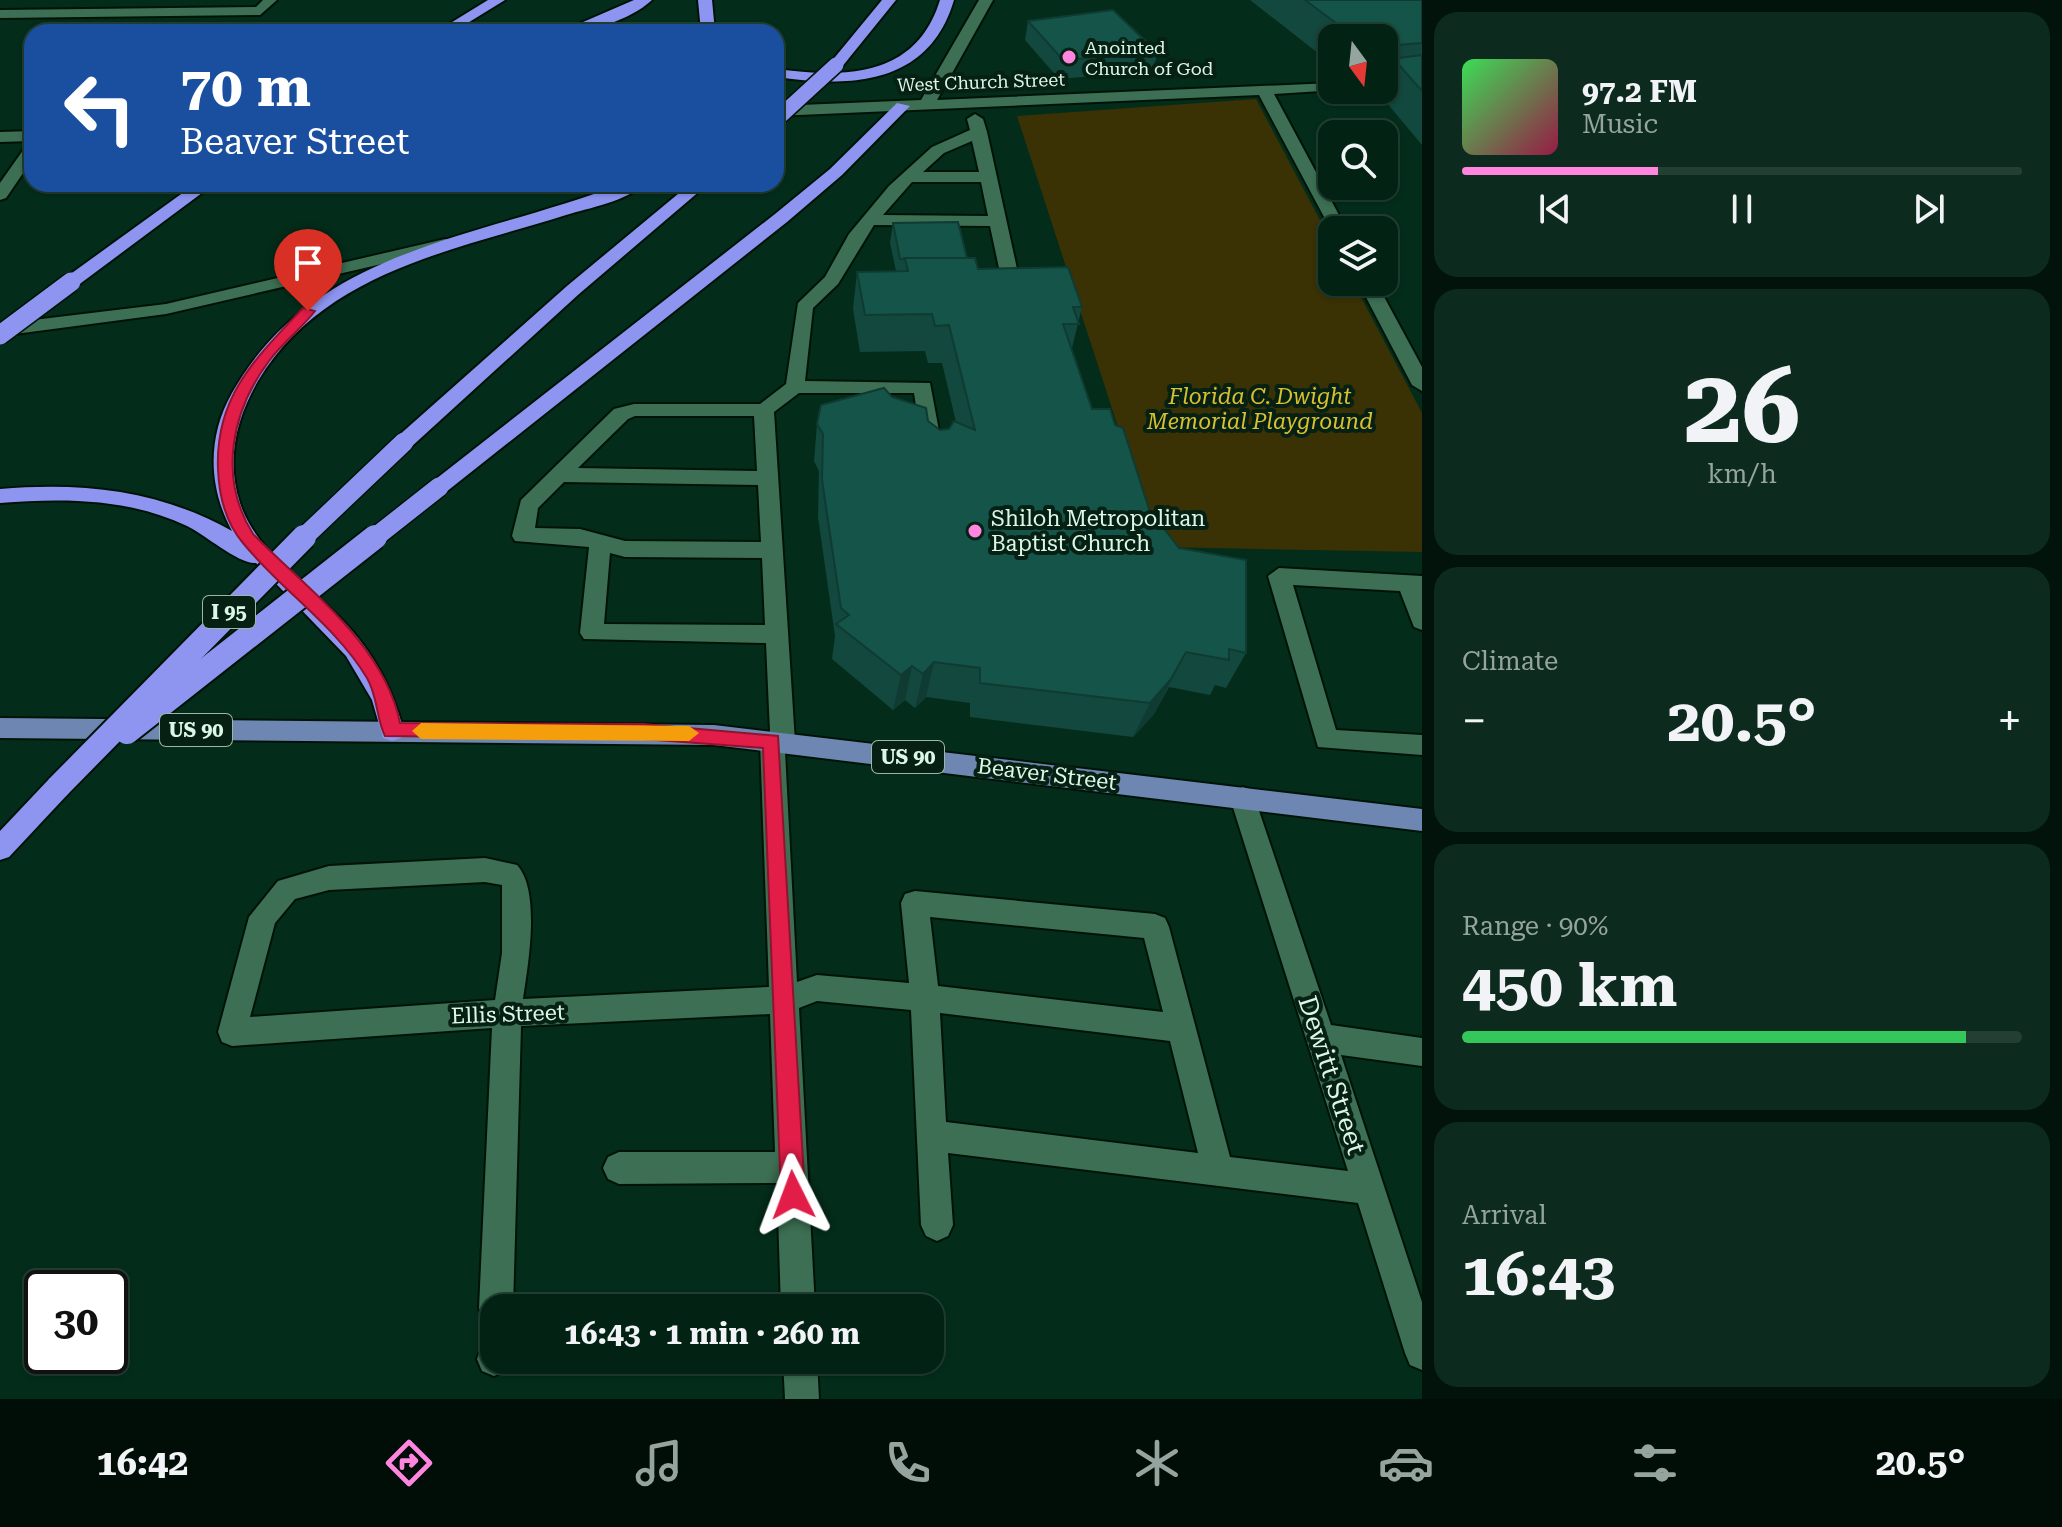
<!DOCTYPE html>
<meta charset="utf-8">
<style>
:root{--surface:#022214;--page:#0c2a1d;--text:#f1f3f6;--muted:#96a4a0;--line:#233f34;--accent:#ff85de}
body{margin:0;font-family:"Roboto Serif",serif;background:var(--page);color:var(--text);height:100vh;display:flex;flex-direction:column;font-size:30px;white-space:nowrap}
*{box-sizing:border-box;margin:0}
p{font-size:26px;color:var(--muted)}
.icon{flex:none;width:44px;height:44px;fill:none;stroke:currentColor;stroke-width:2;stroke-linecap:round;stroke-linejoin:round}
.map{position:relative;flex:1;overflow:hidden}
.drawer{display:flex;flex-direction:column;gap:12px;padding:12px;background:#01130b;width:640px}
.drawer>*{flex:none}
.hud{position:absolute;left:24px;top:24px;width:760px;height:168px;border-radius:24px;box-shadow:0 2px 6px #0004,0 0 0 2px var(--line);background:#1a4fa0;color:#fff;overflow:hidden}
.needle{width:52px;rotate:165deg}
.tools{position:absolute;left:1318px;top:24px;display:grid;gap:16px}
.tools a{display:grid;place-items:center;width:80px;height:80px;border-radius:16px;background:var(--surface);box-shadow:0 2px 6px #0004,0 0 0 2px var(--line);font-size:40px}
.speed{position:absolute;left:24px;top:1270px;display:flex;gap:16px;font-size:40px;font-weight:700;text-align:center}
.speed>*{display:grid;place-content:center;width:104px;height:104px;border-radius:50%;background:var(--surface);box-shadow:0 2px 6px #0004,0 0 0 2px var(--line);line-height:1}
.speed .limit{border:4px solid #111;border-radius:12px;background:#fff;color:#111}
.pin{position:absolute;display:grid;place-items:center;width:68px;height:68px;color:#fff;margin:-82px -34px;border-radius:50% 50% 50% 0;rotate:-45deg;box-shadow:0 0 8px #0007}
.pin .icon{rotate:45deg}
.me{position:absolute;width:88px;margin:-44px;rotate:357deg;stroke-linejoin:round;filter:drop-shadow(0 0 6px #0008)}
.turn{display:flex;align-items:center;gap:28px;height:168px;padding:0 24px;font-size:36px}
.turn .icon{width:104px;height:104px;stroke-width:2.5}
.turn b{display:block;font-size:56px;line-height:68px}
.big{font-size:60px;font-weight:700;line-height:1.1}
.drawer .card{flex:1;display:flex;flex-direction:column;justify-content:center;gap:12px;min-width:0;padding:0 28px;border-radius:24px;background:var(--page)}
.drawer .dial{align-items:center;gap:0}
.dial b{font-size:104px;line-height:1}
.song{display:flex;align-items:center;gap:24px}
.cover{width:96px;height:96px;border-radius:12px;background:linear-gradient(135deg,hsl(130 70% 55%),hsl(340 70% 35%))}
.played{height:8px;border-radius:4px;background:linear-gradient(90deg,var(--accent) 35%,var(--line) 35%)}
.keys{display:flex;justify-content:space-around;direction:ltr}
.heat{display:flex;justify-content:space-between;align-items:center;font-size:44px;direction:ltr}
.charge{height:12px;border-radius:6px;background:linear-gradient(90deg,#34c759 90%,var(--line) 0)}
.trip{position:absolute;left:480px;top:1294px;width:464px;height:80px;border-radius:24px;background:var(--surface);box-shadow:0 2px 6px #0004,0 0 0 2px var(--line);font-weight:700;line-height:80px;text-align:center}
.tabs{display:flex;height:128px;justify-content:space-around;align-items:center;background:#010e08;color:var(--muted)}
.tabs .icon{width:56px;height:56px}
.tabs .on{color:var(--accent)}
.tabs b{font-size:36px;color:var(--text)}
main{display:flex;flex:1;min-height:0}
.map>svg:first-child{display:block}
.green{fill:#3a3105}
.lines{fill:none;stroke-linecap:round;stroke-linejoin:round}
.minor-casing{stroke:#001307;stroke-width:4}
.major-casing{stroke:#001307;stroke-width:4}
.highway-casing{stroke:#001307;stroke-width:4}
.minor{fill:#3c6f53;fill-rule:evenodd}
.major{fill:#6d86b2;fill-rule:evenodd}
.highway{fill:#8d95f1;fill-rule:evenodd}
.highway-bridge-far2-casing{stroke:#001307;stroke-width:18;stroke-linecap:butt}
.highway-bridge-far1-casing{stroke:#001307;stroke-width:22;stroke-linecap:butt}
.highway-bridge-casing{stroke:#001307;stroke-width:28;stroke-linecap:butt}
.highway-bridge-far2{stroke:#8d95f1;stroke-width:15}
.highway-bridge-far1{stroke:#8d95f1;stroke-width:19}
.highway-bridge{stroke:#8d95f1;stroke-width:24}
.wall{fill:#12483e}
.shaded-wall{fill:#0f3b32}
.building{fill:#155448;stroke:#0f3b32;stroke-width:2}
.route{fill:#e11d48;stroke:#92132f;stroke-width:2}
.slow{fill:#f59e0b}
.poi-dot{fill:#ff85de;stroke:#062114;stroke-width:3}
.labels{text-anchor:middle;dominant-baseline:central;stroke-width:8;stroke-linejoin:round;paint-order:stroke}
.far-poi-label{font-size:18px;fill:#dcf7e6;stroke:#062114;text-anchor:start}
.far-street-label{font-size:18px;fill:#dcf7e6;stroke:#062114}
.shield{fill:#062114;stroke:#9cb7a7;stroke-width:2}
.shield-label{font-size:20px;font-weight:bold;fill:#dcf7e6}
.park-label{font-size:22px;font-style:italic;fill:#dac02f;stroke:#062114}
.poi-label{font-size:22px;fill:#dcf7e6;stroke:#062114;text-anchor:start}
.street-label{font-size:22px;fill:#dcf7e6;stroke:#062114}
.near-street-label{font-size:26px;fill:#dcf7e6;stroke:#062114}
</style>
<main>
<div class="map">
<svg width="1422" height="1399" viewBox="0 0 1422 1399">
<rect width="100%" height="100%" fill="#032d1a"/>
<!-- green -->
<path class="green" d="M1256 99 1332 243V282H1353L1422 413V552L1157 547 1017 116Z"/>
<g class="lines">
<defs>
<g id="minor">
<path d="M263 0H277L260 15 0 18V10L256 7Z"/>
<path d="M979 0H993L937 100 1332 83V90H1337L1274 94 1347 230H1331L1259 95 776 116V106L921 100Z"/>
<path d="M975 114 983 119 987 132 1021 287C1014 295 995 295 988 287L1002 282 990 226 874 225 838 284 813 308 805 381 930 383 943 452 940 457 933 459 923 452 914 393H799L774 412 795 742 792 749 785 751 797 982 817 975 909 983 901 903 905 894 915 891 1155 914 1165 918 1169 927 1230 1157 1348 1171 1230 798 1234 790 1243 787 1252 790 1331 1025 1422 1038V1066L1341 1055 1422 1302V1370L1410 1365 1405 1353 1358 1203 948 1153 953 1225 948 1236 937 1241 926 1236 921 1225 911 1010 817 1001 799 1008 815 1308H781L777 1183 619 1184 608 1179 603 1168 608 1157 619 1152H775L770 1014 521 1026 513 1308H494V1324L484 1320 479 1308 492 1028 232 1046 222 1042 218 1032 249 917 278 881 329 866 485 858 517 865C541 891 528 965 523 999L769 987 760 741 763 734 770 732 766 643 584 639 580 633 589 547 515 541 512 536 521 500 614 409 634 404H760L786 384 798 303 825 277 849 234 889 186 932 147 970 130 967 119ZM972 141 979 172H923L944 153ZM912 182H981L988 216 883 215ZM635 416H754L757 471 578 468 628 419ZM564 482 758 485 761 542 625 541 580 529 535 528 538 508ZM610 553 625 557 762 558 765 625 604 624ZM485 882 502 885V953L495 1000 250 1017 275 923 295 899 329 890ZM930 917 1144 938 1163 1012 938 986ZM940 1013 1170 1041 1198 1153 946 1122Z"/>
<path d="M32 131V141L0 142V132Z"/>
<path d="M32 144V160L6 198 0 200V183L26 146Z"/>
<path d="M445 239 451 240V248L166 314 0 336V324L166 304Z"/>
<path d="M1358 282H1376L1422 367V391L1412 385Z"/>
<path d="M1279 568 1422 576V630L1414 627 1400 591 1293 585 1336 730 1422 735V755L1318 747 1268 576Z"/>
<path d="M494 1341V1360H511L506 1371 494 1376 482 1371 477 1359 482 1346Z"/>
<path d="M783 1360H817L819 1399H785Z"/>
</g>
<path id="major" d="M0 718 714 725 1422 809V831L714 745 0 738Z"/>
<g id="highway">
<path d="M488 0H505L453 32H436Z"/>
<path d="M634 0H652C629 21 590 32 560 32Z"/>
<path d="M698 0H712L715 32H701Z"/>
<path d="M882 0H896L841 68H831V62Z"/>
<path d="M940 0H954C929 85 851 88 776 77V69C845 78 916 78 940 0Z"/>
<path d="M897 103 910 106 842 175 787 222 446 492H432L429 487 432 482 775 214 830 169Z"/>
<path d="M195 184H214L77 286H65V278Z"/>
<path d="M621 184H644C627 201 589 208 566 215 455 250 323 272 258 381 236 419 226 460 240 503 256 552 308 585 343 621 374 653 392 688 404 731L401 738 392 741 383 738 372 700 346 656 256 563C240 565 204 534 187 526 128 498 63 498 0 503V489C83 482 159 490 232 531 208 487 207 437 232 393 314 247 480 239 621 184Z"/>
<path d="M690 184H708L579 294 411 447H397L394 442 397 437 567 286Z"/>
<path d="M59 775 68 778 72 786 68 794 9 857 0 860V831L50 778Z"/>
</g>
</defs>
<!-- minor casing -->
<use href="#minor" class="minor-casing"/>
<!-- major casing -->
<use href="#major" class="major-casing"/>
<!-- highway casing -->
<use href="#highway" class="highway-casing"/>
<!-- minor -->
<use href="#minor" class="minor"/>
<!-- major -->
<use href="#major" class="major"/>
<!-- highway -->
<use href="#highway" class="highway"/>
<defs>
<path id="highway-bridge-far2" d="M776 120 836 65"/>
<g id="highway-bridge-far1">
<path d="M0 335 71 282"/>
<path d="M302 539 404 442"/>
<path d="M373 539 439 487"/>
</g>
<g id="highway-bridge">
<path d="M127 732 375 537"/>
<path d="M59 786 304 537"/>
</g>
</defs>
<!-- highway-bridge-far2 casing -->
<use href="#highway-bridge-far2" class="highway-bridge-far2-casing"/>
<!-- highway-bridge-far1 casing -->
<use href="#highway-bridge-far1" class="highway-bridge-far1-casing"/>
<!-- highway-bridge casing -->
<use href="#highway-bridge" class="highway-bridge-casing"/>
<!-- highway-bridge-far2 -->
<use href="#highway-bridge-far2" class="highway-bridge-far2"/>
<!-- highway-bridge-far1 -->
<use href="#highway-bridge-far1" class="highway-bridge-far1"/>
<!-- highway-bridge -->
<use href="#highway-bridge" class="highway-bridge"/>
</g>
<!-- wall -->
<g class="wall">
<path d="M1250 0H1422V145L1376 90H1384V38H1332V64Z"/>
<path d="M1028 21 1158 53 1152 71 1059 79 1025 40Z"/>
<path d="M893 223 967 258 978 269 1082 307 1072 348 1092 409 1115 425 1149 509 1246 653 1226 688 1215 685 1210 695 1169 687 1154 714 1133 737 970 717V703L926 697 915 708 905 700 893 710 832 659 835 636 818 517 819 471 814 461 817 424 892 397 940 430 949 429 956 422 942 363H928L925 351 860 352 853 309 857 272 896 271 890 243Z"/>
</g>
<!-- shaded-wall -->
<g class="shaded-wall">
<path d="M1186 652 1154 714 1133 737 1150 703Z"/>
<path d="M934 662 926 697 915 708 923 674Z"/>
<path d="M912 666 905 700 893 710 901 675Z"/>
</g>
<!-- building -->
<g class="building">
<path d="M1305 0H1422V43L1397 45 1399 58 1422 55V91L1384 48V38H1356Z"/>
<path d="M1113 10 1158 53 1063 60 1028 21Z"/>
<path d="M958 222 967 258H905L906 259H900L893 223Z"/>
<path d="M905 258H975L978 269 1068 267 1082 307H1073L1079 324H1063L1092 409H1110L1115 425 1123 428 1149 509 1179 548 1246 560V653L1229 649V660L1186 652 1171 679 1150 703 980 683V668L934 662 923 674 912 666 901 675 836 624 849 615 841 608 822 480 823 434 817 424 821 405 884 388 892 397 926 408 928 421 940 430 949 429 954 421 975 430 949 325 935 326 932 314 865 315 857 272 908 271Z"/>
</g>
<!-- route -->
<path class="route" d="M303 308 315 311C301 329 282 343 269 361 231 412 218 478 253 534 307 589 384 644 400 723L643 724 778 736 805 1195 801 1203 793 1207 785 1203 781 1195 763 748 643 739 385 736C376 718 378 697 367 678 336 626 281 590 243 543 226 523 219 496 218 469 215 396 256 358 303 308Z"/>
<!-- slow -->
<path class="slow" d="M421 723 689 726 699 733 689 741 421 739 412 731Z"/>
<!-- markers -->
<g class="poi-dot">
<circle cx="1069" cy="57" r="8"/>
<circle cx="975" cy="531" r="8"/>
</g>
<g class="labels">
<!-- far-poi labels -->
<g class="far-poi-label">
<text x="1085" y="47">Anointed<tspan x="1085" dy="21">Church of God</tspan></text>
</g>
<!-- far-street labels -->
<g class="far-street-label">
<text transform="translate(981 82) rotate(-2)">West Church Street</text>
</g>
<!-- shield labels -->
<g class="shield">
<rect x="203" y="596" width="52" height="32" rx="6"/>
<rect x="160" y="714" width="72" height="32" rx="6"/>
<rect x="872" y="741" width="72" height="32" rx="6"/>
</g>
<g class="shield-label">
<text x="229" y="612">I 95</text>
<text x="196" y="730">US 90</text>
<text x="908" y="757">US 90</text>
</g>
<!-- park labels -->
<g class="park-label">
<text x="1260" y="396">Florida C. Dwight<tspan x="1260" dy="25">Memorial Playground</tspan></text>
</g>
<!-- poi labels -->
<g class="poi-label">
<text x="991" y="518">Shiloh Metropolitan<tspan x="991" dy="25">Baptist Church</tspan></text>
</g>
<!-- street labels -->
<g class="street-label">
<text transform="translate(1047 774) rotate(7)">Beaver Street</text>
<text transform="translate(508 1014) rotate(-2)">Ellis Street</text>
</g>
<!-- near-street labels -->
<g class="near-street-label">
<text transform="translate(1332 1075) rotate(72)">Dewitt Street</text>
</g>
</g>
</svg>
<div class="tools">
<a><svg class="needle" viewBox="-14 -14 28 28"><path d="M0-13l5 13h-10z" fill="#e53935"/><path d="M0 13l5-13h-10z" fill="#96a4a0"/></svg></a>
<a><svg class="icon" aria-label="search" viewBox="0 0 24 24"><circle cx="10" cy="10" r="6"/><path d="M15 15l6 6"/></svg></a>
<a><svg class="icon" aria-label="layers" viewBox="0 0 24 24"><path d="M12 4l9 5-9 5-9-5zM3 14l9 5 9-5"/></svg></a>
</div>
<div class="speed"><div class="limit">30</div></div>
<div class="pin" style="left:308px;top:311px;background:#d93025"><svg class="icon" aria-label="arrive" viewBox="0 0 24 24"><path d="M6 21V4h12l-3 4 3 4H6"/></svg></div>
<svg class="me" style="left:793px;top:1195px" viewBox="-20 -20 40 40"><path d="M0-17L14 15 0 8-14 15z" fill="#e11d48" stroke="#fff" stroke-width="4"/></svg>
<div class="trip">16:43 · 1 min · 260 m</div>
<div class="hud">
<div class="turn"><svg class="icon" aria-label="left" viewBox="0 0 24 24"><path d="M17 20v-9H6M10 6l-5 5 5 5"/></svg><div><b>70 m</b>Beaver Street</div></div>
</div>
</div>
<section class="drawer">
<div class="card">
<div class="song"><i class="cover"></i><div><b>97.2 FM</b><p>Music</p></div></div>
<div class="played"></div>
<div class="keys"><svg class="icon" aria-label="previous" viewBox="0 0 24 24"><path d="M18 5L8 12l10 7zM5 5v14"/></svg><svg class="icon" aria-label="pause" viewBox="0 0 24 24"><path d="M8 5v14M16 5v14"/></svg><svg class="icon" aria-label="next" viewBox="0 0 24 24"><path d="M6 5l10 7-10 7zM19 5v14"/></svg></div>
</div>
<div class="card dial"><b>26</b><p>km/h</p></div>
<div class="card"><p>Climate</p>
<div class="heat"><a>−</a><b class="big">20.5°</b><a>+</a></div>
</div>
<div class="card"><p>Range · 90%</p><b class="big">450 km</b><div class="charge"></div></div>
<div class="card"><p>Arrival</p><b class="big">16:43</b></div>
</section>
</main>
<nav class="tabs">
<b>16:42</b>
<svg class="icon on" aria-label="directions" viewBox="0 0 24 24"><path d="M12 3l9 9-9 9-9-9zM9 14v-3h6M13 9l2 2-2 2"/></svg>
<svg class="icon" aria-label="music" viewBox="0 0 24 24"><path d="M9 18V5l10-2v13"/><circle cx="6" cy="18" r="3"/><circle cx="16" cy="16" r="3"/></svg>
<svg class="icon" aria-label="phone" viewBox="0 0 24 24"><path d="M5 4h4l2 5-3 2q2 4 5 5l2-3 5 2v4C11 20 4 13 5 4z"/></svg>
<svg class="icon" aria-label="climate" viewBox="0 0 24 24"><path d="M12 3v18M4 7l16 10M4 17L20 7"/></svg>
<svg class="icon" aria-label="car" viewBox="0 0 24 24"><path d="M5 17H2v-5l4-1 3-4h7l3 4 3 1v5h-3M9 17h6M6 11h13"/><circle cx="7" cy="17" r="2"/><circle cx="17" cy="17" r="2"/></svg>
<svg class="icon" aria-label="filters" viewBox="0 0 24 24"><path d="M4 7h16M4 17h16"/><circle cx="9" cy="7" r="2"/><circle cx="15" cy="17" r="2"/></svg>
<b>20.5°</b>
</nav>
